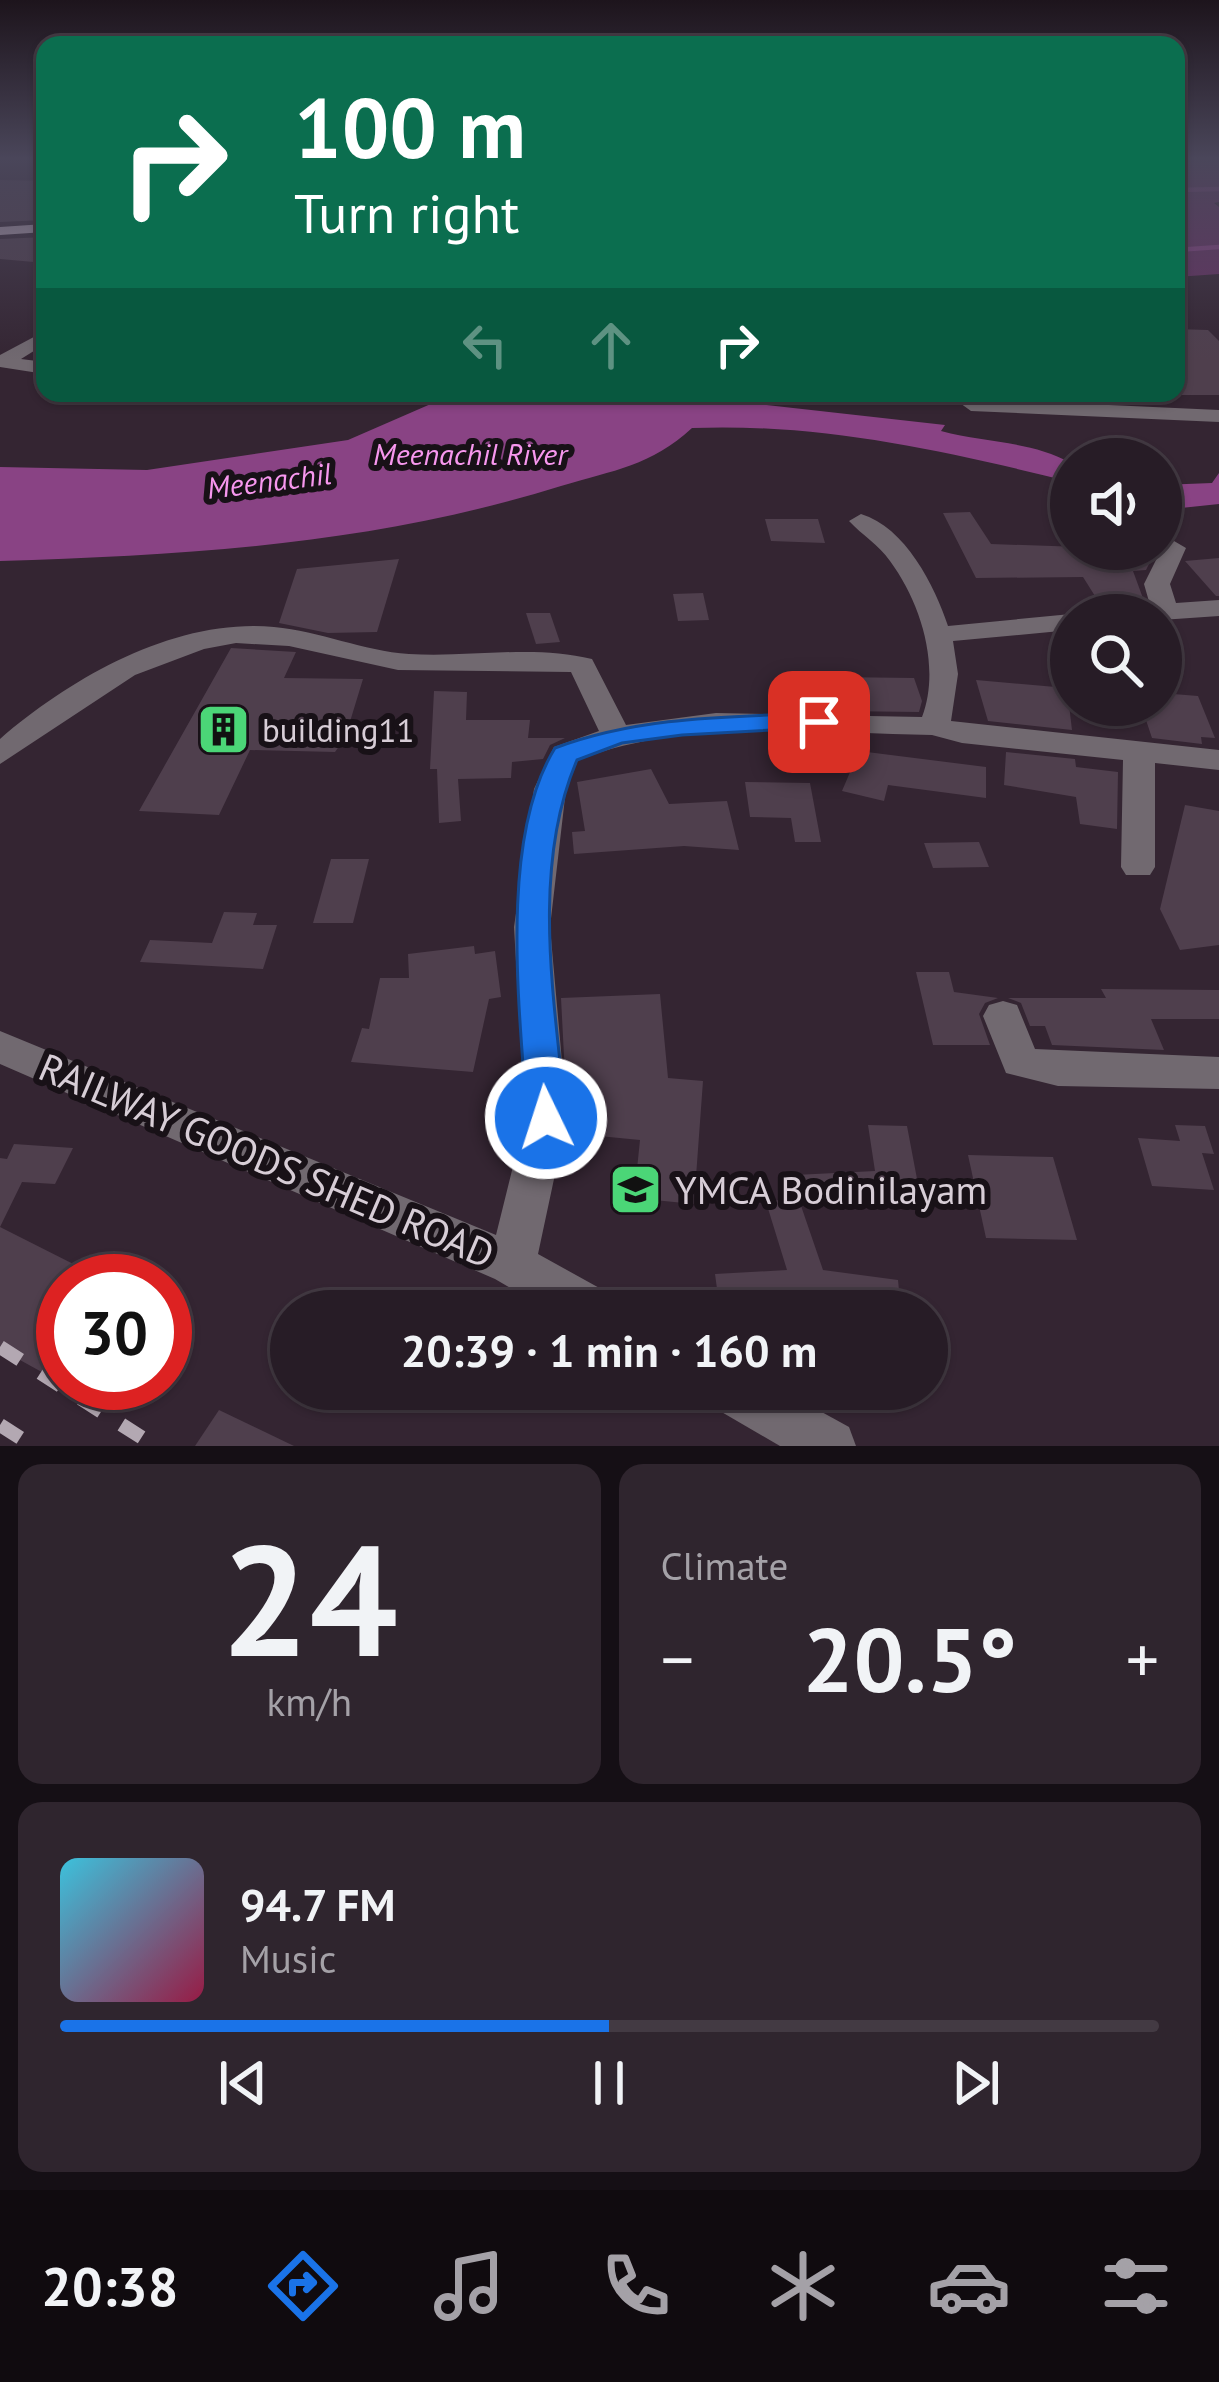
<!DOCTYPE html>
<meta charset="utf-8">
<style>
:root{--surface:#271c26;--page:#2f252e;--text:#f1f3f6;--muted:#a4a1a7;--line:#433a43;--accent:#1a73e8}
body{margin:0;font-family:"PT Sans",sans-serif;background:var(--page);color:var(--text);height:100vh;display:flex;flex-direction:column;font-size:45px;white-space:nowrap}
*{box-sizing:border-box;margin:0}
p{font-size:39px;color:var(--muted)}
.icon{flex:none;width:66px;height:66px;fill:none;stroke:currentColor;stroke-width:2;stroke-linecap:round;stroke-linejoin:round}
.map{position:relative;height:1446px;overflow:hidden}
.panel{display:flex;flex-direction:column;gap:18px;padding:18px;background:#150f15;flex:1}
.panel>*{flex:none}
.guide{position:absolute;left:36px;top:36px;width:1149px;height:366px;border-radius:24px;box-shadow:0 3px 9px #0004,0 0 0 3px var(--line);background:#0b6e4f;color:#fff;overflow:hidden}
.fabs{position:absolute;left:1050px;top:438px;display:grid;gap:24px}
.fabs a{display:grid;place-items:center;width:132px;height:132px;border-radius:50%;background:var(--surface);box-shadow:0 3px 9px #0004,0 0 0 3px var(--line);font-size:60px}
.speed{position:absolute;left:36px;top:1254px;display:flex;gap:24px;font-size:60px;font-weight:700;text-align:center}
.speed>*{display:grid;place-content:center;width:156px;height:156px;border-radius:50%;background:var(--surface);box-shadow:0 3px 9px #0004,0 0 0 3px var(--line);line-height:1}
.speed .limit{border:18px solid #d22;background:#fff;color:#111}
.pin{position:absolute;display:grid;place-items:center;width:102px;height:102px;color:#fff;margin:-51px;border-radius:24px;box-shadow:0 6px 18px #0006}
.me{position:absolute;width:132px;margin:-66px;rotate:356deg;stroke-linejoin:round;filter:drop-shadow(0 0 9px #0008)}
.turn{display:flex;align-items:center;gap:42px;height:252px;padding:0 60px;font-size:54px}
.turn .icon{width:156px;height:156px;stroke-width:2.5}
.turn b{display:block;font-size:84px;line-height:102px}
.lanes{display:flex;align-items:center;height:114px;padding:0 60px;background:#0003;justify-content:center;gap:60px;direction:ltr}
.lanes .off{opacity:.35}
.big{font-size:90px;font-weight:700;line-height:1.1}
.panel .widget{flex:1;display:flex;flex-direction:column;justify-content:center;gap:18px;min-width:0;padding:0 42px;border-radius:24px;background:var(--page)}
.panel .dial{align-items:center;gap:0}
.dial b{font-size:156px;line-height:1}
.song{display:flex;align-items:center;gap:36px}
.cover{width:144px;height:144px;border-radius:18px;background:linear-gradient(135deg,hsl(190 70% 55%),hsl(340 70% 35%))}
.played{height:12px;border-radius:6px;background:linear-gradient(90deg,var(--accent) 50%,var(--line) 50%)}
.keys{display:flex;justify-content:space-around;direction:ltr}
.heat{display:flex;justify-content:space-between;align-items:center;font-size:66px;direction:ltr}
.panel .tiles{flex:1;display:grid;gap:18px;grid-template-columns:1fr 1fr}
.widget:last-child{grid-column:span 2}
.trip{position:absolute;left:270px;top:1290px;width:678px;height:120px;border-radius:60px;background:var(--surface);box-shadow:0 3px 9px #0004,0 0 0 3px var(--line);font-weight:700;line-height:120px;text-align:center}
.menu{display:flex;height:192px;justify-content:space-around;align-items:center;background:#100b0f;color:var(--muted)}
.menu .icon{width:84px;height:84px}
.menu .selected{color:var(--accent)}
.menu b{font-size:54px;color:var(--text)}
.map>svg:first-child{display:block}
.green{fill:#663162}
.water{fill:#894384}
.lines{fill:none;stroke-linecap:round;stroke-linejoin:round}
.stream{stroke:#894384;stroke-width:4.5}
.building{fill:#4f3f4d}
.minor{fill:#716970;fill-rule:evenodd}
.major{fill:#b7a7b5;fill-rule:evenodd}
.rail{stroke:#b3a8b2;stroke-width:14;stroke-dasharray:24 24;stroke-linecap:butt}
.route{fill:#1a73e8;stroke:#114b97;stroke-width:3}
.labels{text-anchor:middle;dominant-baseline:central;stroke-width:12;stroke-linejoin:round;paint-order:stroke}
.far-water-label{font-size:30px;font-style:italic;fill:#f797ee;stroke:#181117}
.poi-label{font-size:33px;fill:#d7cdd6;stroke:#181117;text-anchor:start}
.near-street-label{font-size:39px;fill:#d7cdd6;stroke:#181117}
.near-poi-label{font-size:39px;fill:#d7cdd6;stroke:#181117;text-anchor:start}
</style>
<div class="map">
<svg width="1219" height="1446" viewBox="0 0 1219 1446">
<rect width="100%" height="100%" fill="#342532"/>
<!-- green -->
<path class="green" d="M1211 158H1219V202L1214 203 1219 207V274L1176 277V160Z"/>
<!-- water -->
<g class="water">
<path d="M456 393H722L721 400 945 425 941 431C986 443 1032 441 1071 463V482C946 451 821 423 692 428 651 466 614 470 561 486 375 544 193 555 0 561V467L147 470 348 440Z"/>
<path d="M1219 473V504L1181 508 1161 503V485L1212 483Z"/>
</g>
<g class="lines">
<!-- stream -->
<g class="stream">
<path d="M1176 190 1219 189"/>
<path d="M1176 250 1219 247"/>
</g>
</g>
<!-- building -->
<g class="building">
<path d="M0 180 45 181V220L0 222Z"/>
<path d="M45 237V263L0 259V239Z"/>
<path d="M1176 329 1208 330 1219 341V395H1176Z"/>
<path d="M970 512 991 544 1139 549 1150 562 1146 570 1133 571 1144 601 1100 604 1083 577 976 578 943 513Z"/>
<path d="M765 519H818L825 543 771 541Z"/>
<path d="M1219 558V596H1216L1185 561Z"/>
<path d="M399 559 377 632 328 633 279 623 297 569Z"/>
<path d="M703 593 709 620 678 621 673 594Z"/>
<path d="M526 613H550L560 642 536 644Z"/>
<path d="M231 648 296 652 284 678 363 679 345 738 335 752 250 750 219 815 139 811Z"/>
<path d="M835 677 914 678 922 701 919 712 839 711Z"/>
<path d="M976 680 1067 688 1072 730 988 721Z"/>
<path d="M434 691 467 692 466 720H530L528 738H565L550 745 543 759 512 762 511 778 458 779 461 821 439 823 437 769H430Z"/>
<path d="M1161 693 1198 696 1215 738 1201 737 1202 744 1152 738 1141 705H1161Z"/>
<path d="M859 751 986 767V798L888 785 884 801 842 791Z"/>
<path d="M1006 752 1075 759 1076 767 1118 772 1117 829 1080 824 1076 797 1004 785Z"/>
<path d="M651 769 669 804 727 801 739 850 684 846 574 854 572 832 585 831 577 782Z"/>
<path d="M745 782 810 783 821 842H795L791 818 750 817Z"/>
<path d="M1185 805 1219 811V945L1180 950 1160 909Z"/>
<path d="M979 842 989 867 933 868 924 843Z"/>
<path d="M331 859H369L353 923H313Z"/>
<path d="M224 912 257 913 253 925H277L263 969 140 962 150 940 212 943Z"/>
<path d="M474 946 475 954 495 951 501 997 489 999 473 1072 351 1062 362 1028 369 1029 380 978H409L408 954Z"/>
<path d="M916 972H949L954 992 998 998 985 1003 979 1014 990 1045H933Z"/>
<path d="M1101 989 1219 990V1019H1151L1164 1050 1052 1045 1045 1026H1030L1021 1003 1008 998H1106Z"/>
<path d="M660 994 668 1078 703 1081 694 1204 634 1198 640 1140 568 1133 561 998Z"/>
<path d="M868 1125 907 1126 921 1200 879 1196 799 1200 795 1175 875 1171Z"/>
<path d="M1175 1125 1205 1126 1214 1154 1202 1153 1214 1190 1152 1186 1138 1138 1180 1141Z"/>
<path d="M14 1144 73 1148 55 1184 22 1182 0 1227 107 1281H63V1383H127L107 1408 0 1349V1158L7 1159Z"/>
<path d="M968 1155 1053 1157 1077 1240 986 1238Z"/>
<path d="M798 1197 823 1270 898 1280 901 1311H720L715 1274 787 1270 766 1202Z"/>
<path d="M219 1410 294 1446H195Z"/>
</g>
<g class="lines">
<!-- minor -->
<g class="minor">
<path d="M45 331V344L21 359 45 362V374L0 367V355Z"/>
<path d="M162 393H248C232 404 178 404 162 393Z"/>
<path d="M946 393H968L976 399 1219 410V422L971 411Z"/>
<path d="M861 514C905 527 935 586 948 626L1071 614 1075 615H1071V630L953 641 958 674 951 721 1219 750V770L1155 763V867L1150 875H1126L1121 867 1123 760 962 743 932 735C815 733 690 717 578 760L566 789 550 927 567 1118 538 1254 612 1295 619 1311H550L495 1279 0 1064V1031L496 1235 525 1118 514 927 534 789 554 747 599 731 571 672 398 670 289 646 236 643 204 649 135 675 0 764V739C72 677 175 618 274 627 320 631 363 651 409 654 470 658 532 644 592 659L626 725 716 713 922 717C941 667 921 603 890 561 879 545 862 535 849 521Z"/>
<path d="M1174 541 1186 548 1170 584 1176 603 1219 600V616L1161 620V615H1109L1122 607 1150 605 1144 584 1162 548Z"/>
<path d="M1003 1001 1017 1005 1035 1049 1219 1057V1089L1058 1086 1006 1073 983 1016 989 1005Z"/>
<path d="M706 1389H780L849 1427 856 1446H780L713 1407Z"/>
</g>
<!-- major -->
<path class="major" d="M45 224V232L0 235V227Z"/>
<!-- rail -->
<g class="rail">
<path d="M0 1347 155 1446"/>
<path d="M0 1425 33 1446"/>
</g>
</g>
<!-- sky -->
<linearGradient id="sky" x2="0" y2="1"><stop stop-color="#1d141c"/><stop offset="0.44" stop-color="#4a465a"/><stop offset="1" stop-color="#4a465a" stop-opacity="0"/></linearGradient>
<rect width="1219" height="360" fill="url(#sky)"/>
<!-- route -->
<path class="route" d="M819 713 832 722 828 727 682 735 622 743 577 760C530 870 555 1003 566 1118L560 1130 546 1134 533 1130 527 1118C520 1013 498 840 555 748 641 716 728 717 819 713Z"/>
<!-- icons -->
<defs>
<symbol id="building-square" viewBox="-11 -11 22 22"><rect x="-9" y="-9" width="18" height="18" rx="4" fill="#4bd677" stroke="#181117"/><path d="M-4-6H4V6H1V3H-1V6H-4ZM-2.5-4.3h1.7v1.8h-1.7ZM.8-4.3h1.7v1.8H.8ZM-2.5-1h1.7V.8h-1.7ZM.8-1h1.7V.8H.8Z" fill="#111"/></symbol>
<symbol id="school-square" viewBox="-11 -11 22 22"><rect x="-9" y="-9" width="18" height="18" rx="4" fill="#4bd677" stroke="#181117"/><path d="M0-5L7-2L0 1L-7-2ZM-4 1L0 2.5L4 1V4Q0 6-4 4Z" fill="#111"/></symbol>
</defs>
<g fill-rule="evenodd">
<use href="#building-square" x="194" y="700" width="59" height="59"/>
<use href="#school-square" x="606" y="1160" width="59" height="59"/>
</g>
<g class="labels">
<!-- far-water labels -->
<g class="far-water-label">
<text x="470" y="453">Meenachil River</text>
<text transform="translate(269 480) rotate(-7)">Meenachil</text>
</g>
<!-- poi labels -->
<g class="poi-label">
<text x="262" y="729">building11</text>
</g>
<!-- near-street labels -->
<g class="near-street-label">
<text transform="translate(267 1160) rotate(23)">RAILWAY GOODS SHED ROAD</text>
</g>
<!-- near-poi labels -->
<g class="near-poi-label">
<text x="675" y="1189">YMCA Bodinilayam</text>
</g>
</g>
</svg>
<div class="fabs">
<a><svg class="icon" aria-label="sound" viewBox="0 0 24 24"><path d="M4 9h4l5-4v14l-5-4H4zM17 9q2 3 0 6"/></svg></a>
<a><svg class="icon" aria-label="search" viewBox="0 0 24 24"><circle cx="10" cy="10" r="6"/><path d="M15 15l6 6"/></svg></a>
</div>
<div class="speed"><div class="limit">30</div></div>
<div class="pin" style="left:819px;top:722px;background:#d93025"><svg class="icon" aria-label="arrive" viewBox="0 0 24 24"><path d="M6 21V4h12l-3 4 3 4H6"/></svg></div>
<svg class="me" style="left:546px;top:1118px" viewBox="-20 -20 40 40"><circle r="17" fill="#1a73e8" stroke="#fff" stroke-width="3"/><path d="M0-11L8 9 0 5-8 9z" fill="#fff"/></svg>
<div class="trip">20:39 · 1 min · 160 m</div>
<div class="guide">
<div class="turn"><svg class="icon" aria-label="right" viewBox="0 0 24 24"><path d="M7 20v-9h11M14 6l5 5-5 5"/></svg><div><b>100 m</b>Turn right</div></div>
<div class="lanes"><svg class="icon off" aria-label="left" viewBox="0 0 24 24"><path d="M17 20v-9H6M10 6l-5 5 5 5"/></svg><svg class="icon off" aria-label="ahead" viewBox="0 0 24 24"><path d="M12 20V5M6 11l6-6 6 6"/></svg><svg class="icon" aria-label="right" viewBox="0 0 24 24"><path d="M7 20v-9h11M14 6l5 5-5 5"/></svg></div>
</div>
</div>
<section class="panel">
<div class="tiles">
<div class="widget dial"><b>24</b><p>km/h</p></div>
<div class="widget"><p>Climate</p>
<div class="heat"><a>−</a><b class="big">20.5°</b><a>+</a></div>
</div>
<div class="widget">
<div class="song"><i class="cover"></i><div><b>94.7 FM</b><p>Music</p></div></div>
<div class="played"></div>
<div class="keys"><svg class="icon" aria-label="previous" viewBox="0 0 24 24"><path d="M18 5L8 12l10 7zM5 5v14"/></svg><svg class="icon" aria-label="pause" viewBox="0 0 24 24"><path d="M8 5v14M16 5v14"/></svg><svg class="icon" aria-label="next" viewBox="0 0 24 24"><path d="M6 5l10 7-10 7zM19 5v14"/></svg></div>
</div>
</div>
</section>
<nav class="menu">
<b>20:38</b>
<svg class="icon selected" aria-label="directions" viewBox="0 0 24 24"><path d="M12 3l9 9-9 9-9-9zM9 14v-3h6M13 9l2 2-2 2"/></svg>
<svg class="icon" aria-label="music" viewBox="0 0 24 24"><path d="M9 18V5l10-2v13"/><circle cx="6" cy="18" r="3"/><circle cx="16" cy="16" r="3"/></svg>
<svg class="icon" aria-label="phone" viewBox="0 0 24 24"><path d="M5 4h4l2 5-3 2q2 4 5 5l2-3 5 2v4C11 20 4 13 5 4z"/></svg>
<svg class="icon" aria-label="climate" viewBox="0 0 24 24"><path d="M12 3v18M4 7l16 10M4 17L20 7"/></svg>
<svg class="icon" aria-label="car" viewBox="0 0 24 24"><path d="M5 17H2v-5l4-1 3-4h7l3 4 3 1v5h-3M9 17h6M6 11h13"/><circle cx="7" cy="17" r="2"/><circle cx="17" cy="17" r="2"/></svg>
<svg class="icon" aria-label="filters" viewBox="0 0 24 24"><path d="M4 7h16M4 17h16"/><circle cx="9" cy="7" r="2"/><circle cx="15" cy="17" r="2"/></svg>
</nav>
